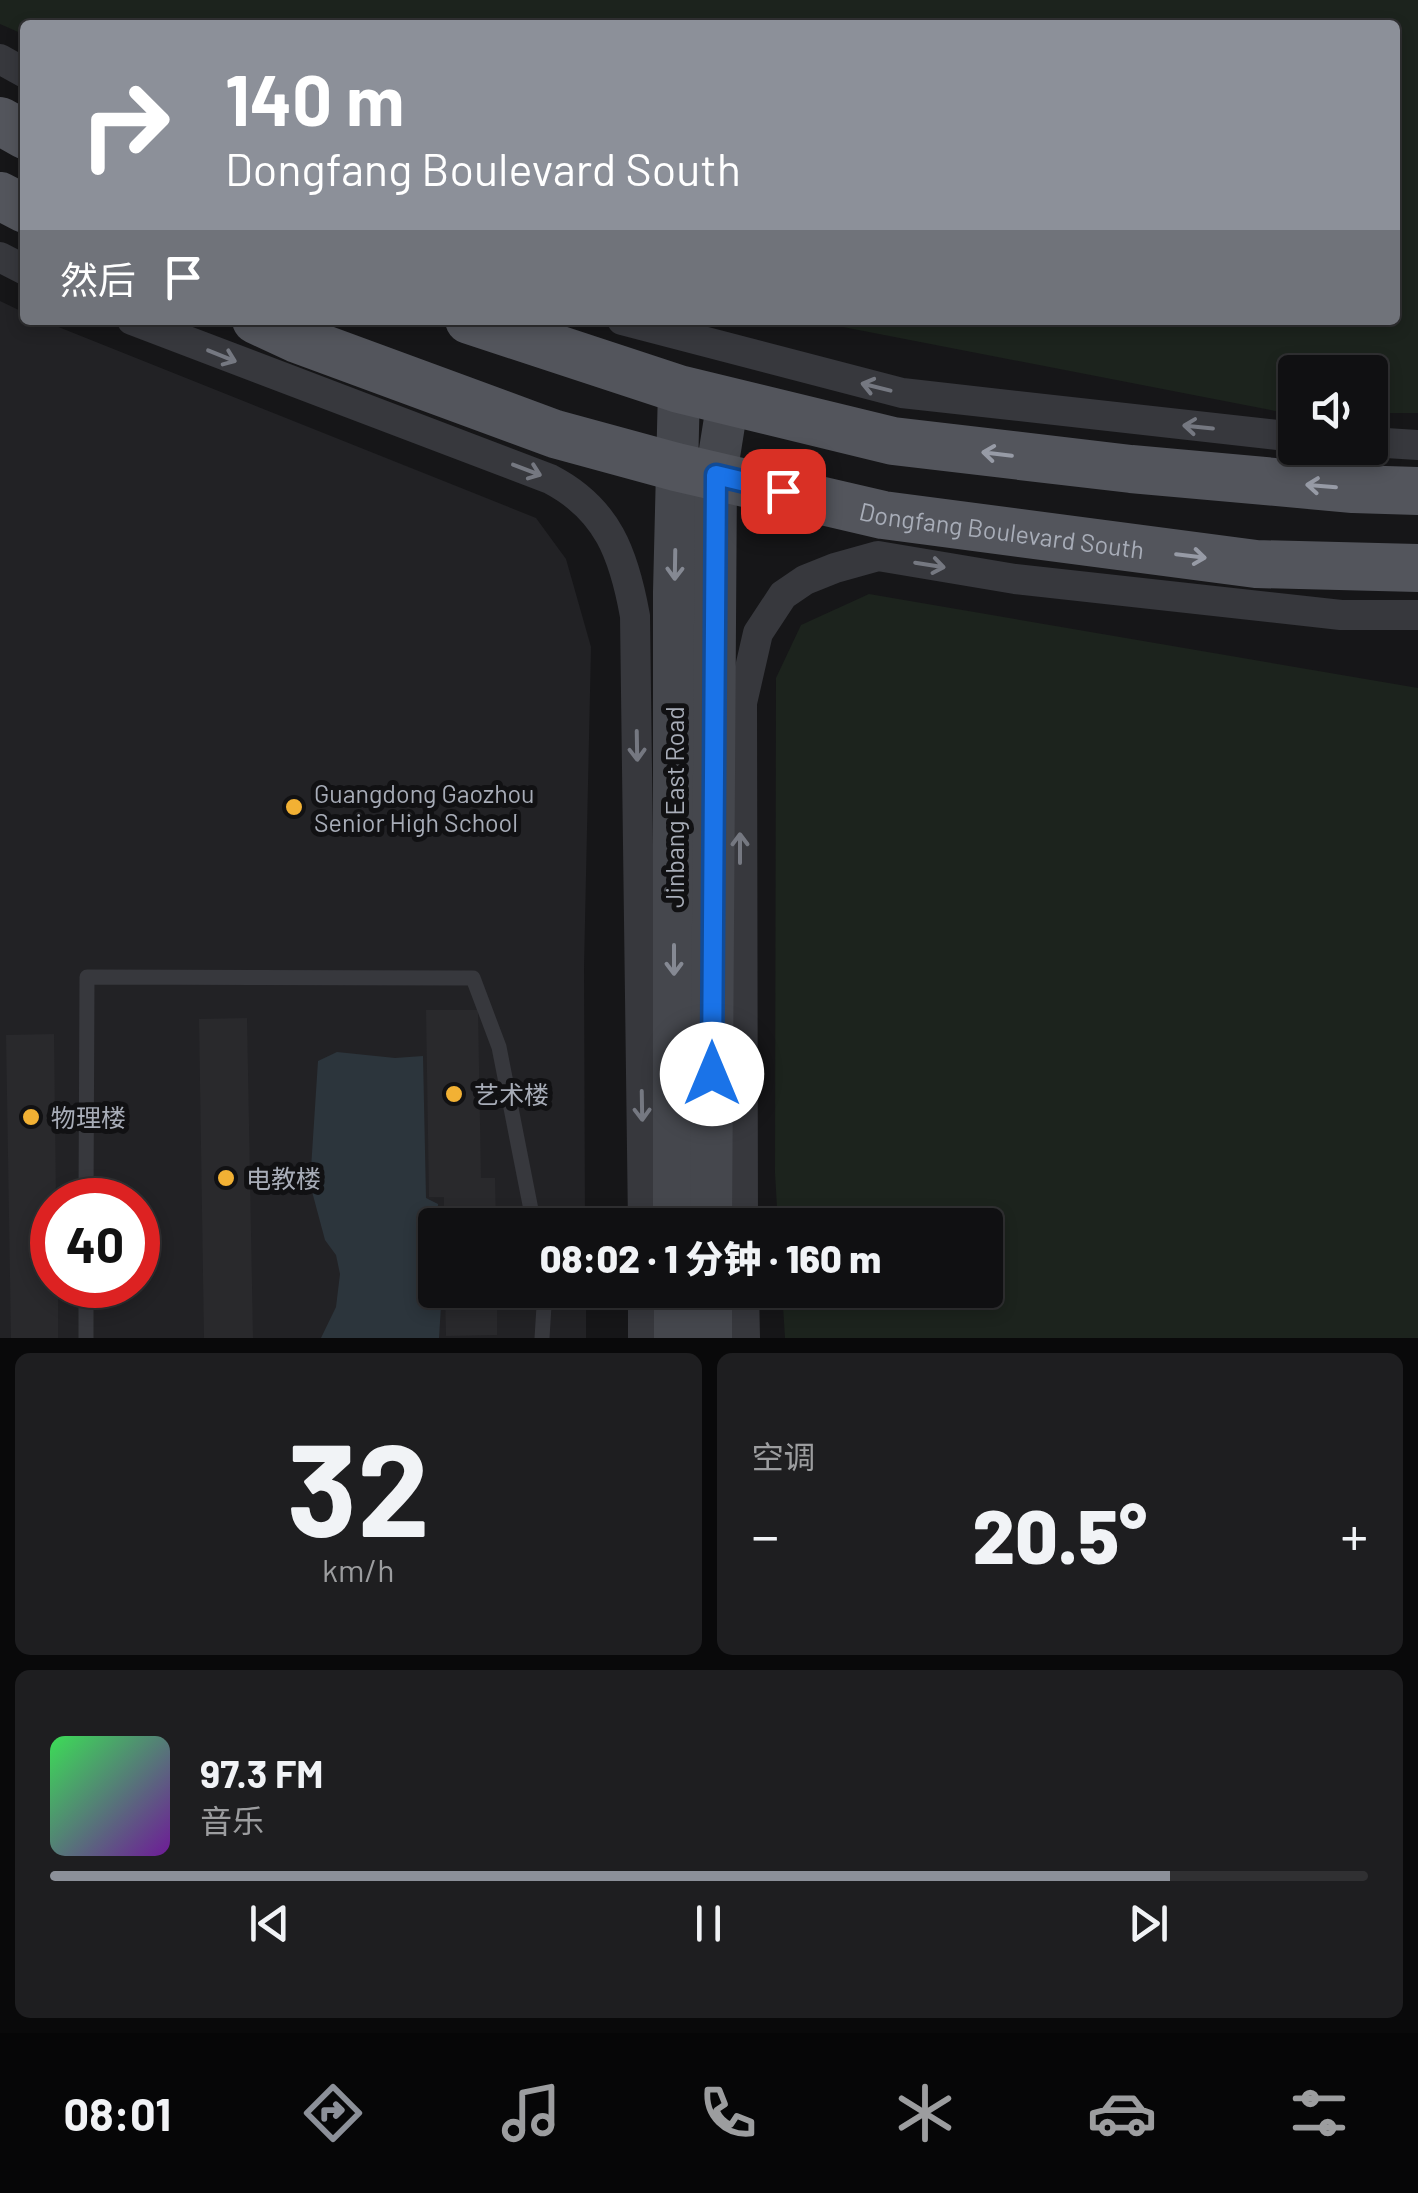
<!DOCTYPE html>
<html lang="zh">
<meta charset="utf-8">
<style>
:root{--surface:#101012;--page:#1e1e20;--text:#f1f3f6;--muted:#9c9d9f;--line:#303032;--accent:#8c9099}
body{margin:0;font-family:Barlow,"Noto Sans SC",sans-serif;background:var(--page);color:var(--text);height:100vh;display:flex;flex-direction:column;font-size:38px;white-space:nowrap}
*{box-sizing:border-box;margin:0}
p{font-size:32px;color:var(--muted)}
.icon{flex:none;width:55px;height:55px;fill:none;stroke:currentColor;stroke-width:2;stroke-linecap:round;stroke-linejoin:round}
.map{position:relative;height:1338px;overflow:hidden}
.sheet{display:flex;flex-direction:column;gap:15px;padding:15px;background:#09090a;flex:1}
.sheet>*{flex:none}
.guide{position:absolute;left:20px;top:20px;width:1380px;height:305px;border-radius:10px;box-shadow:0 5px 15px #0003,0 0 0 2px var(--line);background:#8c9099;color:#fff;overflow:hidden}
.buttons{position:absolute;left:1278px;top:355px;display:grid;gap:20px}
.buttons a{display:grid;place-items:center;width:110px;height:110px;border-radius:10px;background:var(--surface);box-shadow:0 5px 15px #0003,0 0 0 2px var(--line);font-size:50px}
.speed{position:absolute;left:30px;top:1178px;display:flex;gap:20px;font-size:50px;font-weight:700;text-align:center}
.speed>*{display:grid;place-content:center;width:130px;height:130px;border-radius:50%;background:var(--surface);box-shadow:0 5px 15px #0003,0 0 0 2px var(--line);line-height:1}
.speed .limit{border:15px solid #d22;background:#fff;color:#111}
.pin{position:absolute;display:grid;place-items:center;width:85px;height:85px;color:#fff;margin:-42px;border-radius:20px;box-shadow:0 5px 15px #0006}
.me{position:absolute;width:110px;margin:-55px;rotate:0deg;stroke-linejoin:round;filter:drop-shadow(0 0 8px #0008)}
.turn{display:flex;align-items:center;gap:35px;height:210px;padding:0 40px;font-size:45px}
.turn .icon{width:130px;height:130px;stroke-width:2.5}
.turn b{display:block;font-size:70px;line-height:85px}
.then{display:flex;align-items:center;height:95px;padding:0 40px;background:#0003;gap:20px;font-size:38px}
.big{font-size:75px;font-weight:800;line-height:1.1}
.sheet .widget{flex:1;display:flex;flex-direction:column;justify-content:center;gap:15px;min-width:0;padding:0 35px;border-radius:15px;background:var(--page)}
.sheet .dial{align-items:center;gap:0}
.dial b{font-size:130px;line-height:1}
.song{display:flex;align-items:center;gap:30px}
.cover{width:120px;height:120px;border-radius:15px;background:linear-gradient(135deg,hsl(130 70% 55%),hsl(280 70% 35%))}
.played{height:10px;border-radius:5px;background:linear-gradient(90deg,var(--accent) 85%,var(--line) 85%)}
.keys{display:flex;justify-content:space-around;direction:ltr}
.heat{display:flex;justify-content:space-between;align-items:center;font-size:55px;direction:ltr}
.sheet .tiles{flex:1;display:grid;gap:15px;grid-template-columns:1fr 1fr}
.widget:last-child{grid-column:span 2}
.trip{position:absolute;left:418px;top:1208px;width:585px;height:100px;border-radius:10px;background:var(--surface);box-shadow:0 5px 15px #0003,0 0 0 2px var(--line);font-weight:800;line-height:100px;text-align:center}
.dock{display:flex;height:160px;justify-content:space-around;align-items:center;background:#060607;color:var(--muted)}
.dock .icon{width:70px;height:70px}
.dock .on{color:var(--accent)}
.dock b{font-size:45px;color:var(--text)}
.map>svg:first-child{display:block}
.built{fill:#222225;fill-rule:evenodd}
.green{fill:#1c231d}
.water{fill:#2c353c}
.building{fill:#29292c}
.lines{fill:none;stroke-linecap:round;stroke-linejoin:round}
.lane{stroke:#37383d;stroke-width:15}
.street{stroke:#37383d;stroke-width:30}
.secondary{stroke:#45474d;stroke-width:42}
.primary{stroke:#53555c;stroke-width:48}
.oneway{stroke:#757881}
.oneway2{stroke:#979ba6}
.oneway3{stroke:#858993}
.route-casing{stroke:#114b97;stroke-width:25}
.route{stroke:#1a73e8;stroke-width:18}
.poi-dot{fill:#f2b134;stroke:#111113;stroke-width:4}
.labels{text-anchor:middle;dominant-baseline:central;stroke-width:10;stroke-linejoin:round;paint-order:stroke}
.street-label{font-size:25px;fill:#a8adb8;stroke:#111113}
.poi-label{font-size:25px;fill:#a8adb8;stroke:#111113;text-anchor:start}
</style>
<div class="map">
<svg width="1418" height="1338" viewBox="0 0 1418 1338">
<rect width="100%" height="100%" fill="#161618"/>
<!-- built -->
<path class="built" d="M0 301 25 313V320H41L536 518 566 559 591 647 584 967 585 1225H435V1290H586V1338H0ZM52 1200H138V1285H52Z"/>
<!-- green -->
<g class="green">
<path d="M0 0H1418V413H1370V372H1295V413H1286L807 320H1395V25H25V35L0 24Z"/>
<path d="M869 594 1418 688V1338H785L782 1290H985V1225H778L775 1173 776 678 801 625Z"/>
</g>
<!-- water -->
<path class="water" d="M337 1052 395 1058 423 1056 426 1198 438 1204 435 1290H442L439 1338H321L336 1307 340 1274 336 1255 325 1240 310 1184 318 1061Z"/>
<!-- building -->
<g class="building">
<path d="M426 1010H478L481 1178H495L496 1225H444V1197H429Z"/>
<path d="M247 1018 253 1338H204L199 1019Z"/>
<path d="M54 1034 56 1200H52V1285H58V1338H11L6 1035Z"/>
<path d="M445 1290H497V1335L446 1336Z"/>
</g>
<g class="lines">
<!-- lane -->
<g class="lane">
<path d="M86 1200 87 977 473 978 499 1047 534 1225"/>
<path d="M86 1338V1285"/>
<path d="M542 1338 545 1290"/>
</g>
<!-- street -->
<g class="street">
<path d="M0 59 25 73"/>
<path d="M0 257 25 270"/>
<path d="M132 320 550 479C608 509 624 555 635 616L643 1225"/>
<path d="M622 320 902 393 1295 437"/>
<path d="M1370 442 1418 445"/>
<path d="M743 1225 742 703 758 633 783 595 805 580 835 568 878 556 1015 579 1341 615H1418"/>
<path d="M643 1290V1338"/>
<path d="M744 1290 745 1338"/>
</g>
<!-- secondary -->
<g class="secondary">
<path d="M674 1225V592L679 389"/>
<path d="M711 1225 716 475 728 400"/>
<path d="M675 1290V1338"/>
<path d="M711 1338V1290"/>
</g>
<!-- primary -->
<g class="primary">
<path d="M0 121 25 135"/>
<path d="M0 196 25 209"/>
<path id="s1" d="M256 320 297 339 555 434 676 467 883 515 1256 564 1418 568"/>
<path d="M469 320 679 389 893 441 1131 469 1353 489 1418 491"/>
</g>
</g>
<!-- one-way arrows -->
<defs><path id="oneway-shaft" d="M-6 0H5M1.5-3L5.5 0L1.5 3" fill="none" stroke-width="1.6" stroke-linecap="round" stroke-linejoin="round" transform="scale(2.5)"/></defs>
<g class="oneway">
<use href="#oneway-shaft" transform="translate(222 356) rotate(22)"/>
<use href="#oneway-shaft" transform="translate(876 387) rotate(-166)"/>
<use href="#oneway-shaft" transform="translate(1198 427) rotate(-174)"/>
<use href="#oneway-shaft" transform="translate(527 470) rotate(21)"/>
<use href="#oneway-shaft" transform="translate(930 565) rotate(9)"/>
<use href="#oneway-shaft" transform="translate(637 746) rotate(89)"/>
<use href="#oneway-shaft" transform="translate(740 848) rotate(-90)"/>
<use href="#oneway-shaft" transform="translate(642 1106) rotate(89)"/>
</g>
<g class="oneway2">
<use href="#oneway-shaft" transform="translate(997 454) rotate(-173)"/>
<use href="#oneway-shaft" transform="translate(1321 486) rotate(-175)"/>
<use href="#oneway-shaft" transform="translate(1191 556) rotate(7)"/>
</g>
<g class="oneway3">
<use href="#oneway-shaft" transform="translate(675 565) rotate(91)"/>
<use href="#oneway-shaft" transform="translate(674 960) rotate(90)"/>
</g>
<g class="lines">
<defs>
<path id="route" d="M712 1074 716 475 783 491"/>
</defs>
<!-- route casing -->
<use href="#route" class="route-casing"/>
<!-- route -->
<use href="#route" class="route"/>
</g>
<!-- markers -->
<g class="poi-dot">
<circle cx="294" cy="807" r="10"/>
<circle cx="454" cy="1094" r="10"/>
<circle cx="31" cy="1117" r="10"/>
<circle cx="226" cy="1178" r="10"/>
</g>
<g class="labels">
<!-- street labels -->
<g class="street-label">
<text stroke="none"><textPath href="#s1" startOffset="778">Dongfang Boulevard South</textPath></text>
<text transform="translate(674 807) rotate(-90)">Jinbang East Road</text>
</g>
<!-- poi labels -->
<g class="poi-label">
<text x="314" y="793">Guangdong Gaozhou<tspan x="314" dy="29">Senior High School</tspan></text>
<text x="474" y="1094">艺术楼</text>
<text x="51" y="1117">物理楼</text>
<text x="246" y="1178">电教楼</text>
</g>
</g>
</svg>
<div class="buttons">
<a><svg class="icon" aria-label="sound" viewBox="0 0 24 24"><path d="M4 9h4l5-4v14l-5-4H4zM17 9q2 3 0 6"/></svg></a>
</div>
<div class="speed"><div class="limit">40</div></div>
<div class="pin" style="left:783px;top:491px;background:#d93025"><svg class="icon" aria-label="arrive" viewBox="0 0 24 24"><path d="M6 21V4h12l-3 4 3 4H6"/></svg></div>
<svg class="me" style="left:712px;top:1074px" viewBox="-20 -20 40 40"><circle r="19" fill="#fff"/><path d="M0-13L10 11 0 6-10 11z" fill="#1a73e8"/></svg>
<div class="trip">08:02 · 1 分钟 · 160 m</div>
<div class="guide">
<div class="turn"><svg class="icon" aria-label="right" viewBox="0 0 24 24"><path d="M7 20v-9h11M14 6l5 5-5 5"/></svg><div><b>140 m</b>Dongfang Boulevard South</div></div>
<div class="then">然后<svg class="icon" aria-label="arrive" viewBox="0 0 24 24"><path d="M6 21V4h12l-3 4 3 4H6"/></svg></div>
</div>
</div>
<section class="sheet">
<div class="tiles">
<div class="widget dial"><b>32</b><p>km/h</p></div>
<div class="widget"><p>空调</p>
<div class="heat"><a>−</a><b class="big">20.5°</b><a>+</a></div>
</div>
<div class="widget">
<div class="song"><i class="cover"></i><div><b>97.3 FM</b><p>音乐</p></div></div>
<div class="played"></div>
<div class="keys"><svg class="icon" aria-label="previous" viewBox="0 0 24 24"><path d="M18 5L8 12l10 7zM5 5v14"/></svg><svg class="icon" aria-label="pause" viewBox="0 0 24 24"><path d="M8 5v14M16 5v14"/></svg><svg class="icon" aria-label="next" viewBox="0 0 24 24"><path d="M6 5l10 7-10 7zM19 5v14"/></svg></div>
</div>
</div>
</section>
<nav class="dock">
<b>08:01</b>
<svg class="icon on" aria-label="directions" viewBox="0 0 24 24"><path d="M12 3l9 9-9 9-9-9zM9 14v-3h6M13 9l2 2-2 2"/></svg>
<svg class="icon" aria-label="music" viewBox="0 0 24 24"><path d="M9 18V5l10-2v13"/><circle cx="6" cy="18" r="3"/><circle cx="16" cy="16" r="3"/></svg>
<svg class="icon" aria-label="phone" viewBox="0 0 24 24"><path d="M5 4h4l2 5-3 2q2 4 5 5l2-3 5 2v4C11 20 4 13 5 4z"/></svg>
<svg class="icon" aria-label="climate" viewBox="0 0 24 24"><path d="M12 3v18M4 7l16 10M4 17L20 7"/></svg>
<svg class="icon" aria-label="car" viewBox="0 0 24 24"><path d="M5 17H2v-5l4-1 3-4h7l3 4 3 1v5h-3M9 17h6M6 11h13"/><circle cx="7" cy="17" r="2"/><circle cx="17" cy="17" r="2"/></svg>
<svg class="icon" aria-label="filters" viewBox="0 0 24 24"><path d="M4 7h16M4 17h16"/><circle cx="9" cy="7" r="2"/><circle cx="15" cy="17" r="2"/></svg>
</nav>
